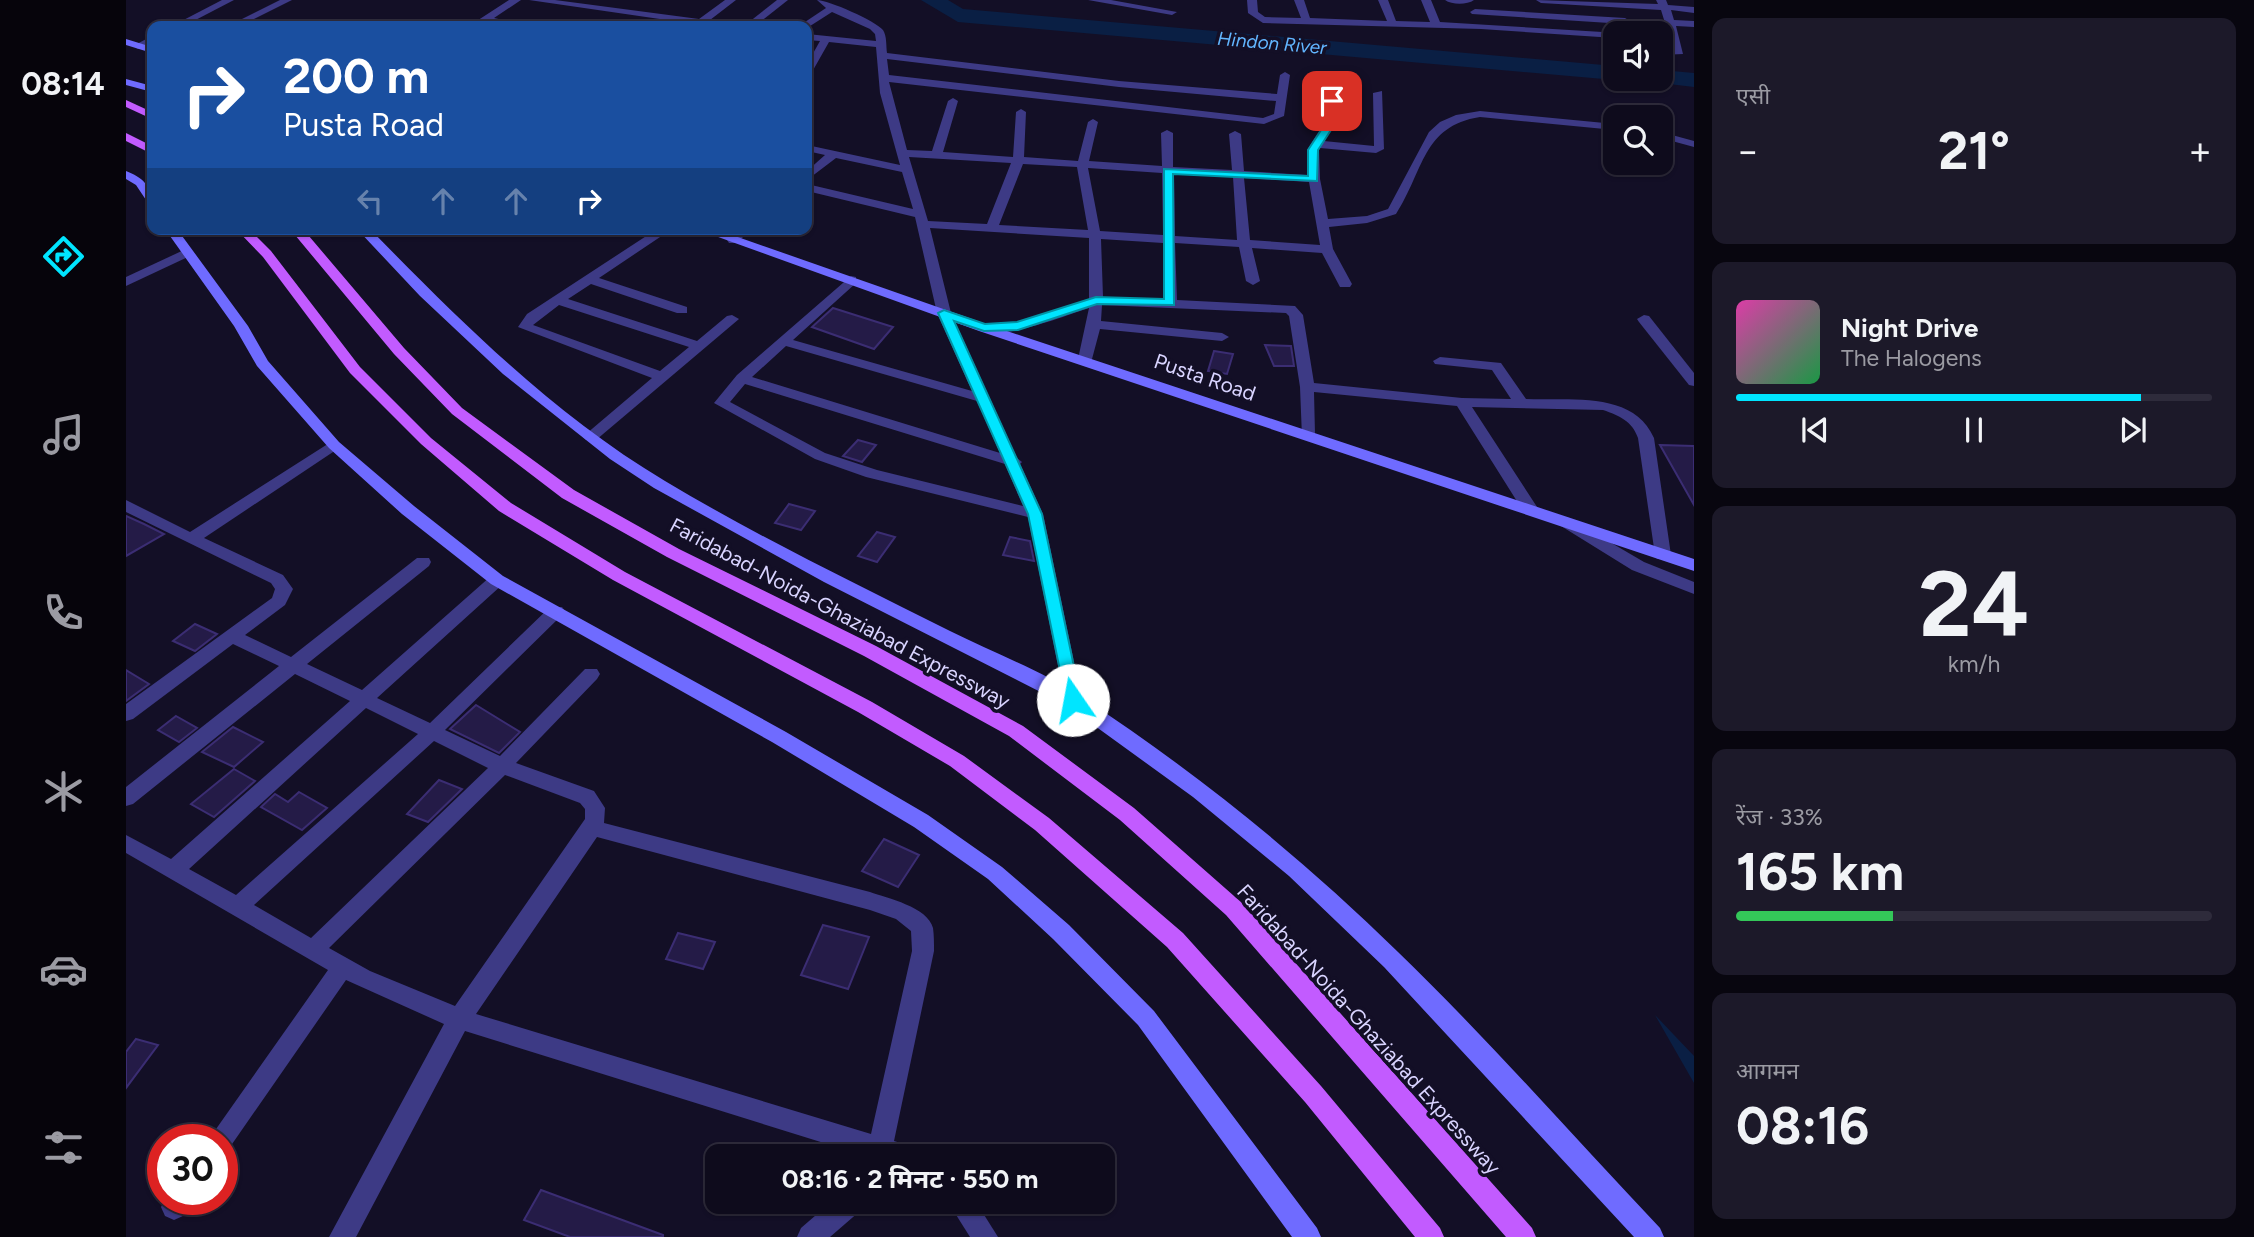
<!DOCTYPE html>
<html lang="hi">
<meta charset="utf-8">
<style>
:root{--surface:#0e0b1c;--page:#1c1929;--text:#f1f3f6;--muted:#9b9ba3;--line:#2e2b3b;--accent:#00e5ff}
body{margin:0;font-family:Figtree,"Noto Sans Devanagari",sans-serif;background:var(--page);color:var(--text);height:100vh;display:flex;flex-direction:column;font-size:26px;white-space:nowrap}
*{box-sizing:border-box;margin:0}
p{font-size:23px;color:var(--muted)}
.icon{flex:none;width:38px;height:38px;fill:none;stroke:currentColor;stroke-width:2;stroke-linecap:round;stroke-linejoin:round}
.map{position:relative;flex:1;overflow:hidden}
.drawer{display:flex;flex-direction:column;gap:18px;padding:18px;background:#08060f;width:560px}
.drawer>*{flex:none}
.guide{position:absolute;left:21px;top:21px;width:665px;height:214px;border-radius:14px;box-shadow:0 2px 5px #0004,0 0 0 2px var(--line);background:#1a4fa0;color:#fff;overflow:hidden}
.tools{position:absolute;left:1477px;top:21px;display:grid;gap:14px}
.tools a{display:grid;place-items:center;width:70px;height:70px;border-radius:14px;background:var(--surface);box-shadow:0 2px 5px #0004,0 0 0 2px var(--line);font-size:35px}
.speed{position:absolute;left:21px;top:1124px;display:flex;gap:14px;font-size:35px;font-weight:700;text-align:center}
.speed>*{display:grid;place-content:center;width:91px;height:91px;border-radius:50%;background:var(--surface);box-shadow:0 2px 5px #0004,0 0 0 2px var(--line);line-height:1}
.speed .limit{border:10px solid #d22;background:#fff;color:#111}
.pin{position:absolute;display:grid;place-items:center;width:60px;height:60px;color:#fff;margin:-30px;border-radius:14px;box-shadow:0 4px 10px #0006}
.me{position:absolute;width:77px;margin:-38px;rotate:348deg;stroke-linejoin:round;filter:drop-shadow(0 0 5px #0008)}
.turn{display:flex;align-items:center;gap:24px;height:147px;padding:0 21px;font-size:32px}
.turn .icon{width:91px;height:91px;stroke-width:2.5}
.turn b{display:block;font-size:49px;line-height:60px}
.lanes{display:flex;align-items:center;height:66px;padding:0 21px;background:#0003;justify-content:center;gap:35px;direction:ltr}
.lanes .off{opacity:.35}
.big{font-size:52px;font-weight:700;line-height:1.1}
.drawer .widget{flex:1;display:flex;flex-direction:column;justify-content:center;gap:10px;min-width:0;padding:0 24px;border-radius:14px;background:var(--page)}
.drawer .dial{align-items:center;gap:0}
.dial b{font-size:91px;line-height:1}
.song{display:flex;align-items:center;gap:21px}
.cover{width:84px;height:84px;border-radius:10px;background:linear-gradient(135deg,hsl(320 70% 55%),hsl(140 70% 35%))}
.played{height:7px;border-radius:4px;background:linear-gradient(90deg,var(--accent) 85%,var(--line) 85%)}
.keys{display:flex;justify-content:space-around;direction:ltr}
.heat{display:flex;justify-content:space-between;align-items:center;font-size:38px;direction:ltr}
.charge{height:10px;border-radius:5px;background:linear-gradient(90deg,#34c759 33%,var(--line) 0)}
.trip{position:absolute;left:579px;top:1144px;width:410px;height:70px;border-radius:14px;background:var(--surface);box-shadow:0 2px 5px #0004,0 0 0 2px var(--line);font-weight:700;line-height:70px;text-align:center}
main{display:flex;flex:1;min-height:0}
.menu{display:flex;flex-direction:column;width:126px;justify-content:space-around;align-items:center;background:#06040b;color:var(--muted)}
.menu .icon{width:49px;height:49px}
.menu .current{color:var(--accent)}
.menu b{font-size:32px;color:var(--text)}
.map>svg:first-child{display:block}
.water{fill:#0a1f44}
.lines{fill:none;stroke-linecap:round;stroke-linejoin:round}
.river{fill:#0a1f44;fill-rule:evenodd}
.building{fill:#241b47;stroke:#3b2d73;stroke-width:2}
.street{fill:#3d3a85;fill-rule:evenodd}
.secondary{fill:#6f6bff;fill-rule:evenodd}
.primary{fill:#c25bff;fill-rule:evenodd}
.route{fill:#00e5ff;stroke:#0095a6;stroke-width:2}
.labels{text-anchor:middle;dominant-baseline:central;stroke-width:7;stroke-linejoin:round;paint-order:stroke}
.far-water-label{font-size:19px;font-style:italic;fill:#62b6ff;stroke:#130f26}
.street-label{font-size:21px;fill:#d9d4ff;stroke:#130f26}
</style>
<main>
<nav class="menu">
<b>08:14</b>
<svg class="icon current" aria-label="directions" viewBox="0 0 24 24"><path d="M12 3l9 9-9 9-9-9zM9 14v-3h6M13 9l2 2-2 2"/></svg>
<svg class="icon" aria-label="music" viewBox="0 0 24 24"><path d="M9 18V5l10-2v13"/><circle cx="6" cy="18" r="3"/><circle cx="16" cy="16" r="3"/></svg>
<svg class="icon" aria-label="phone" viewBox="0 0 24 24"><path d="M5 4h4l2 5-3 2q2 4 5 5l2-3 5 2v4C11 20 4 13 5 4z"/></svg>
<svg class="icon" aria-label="climate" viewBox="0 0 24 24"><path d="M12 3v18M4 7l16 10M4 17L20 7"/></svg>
<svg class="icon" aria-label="car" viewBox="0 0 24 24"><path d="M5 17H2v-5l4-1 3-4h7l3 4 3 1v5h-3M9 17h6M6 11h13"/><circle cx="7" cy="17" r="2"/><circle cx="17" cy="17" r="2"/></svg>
<svg class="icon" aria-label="filters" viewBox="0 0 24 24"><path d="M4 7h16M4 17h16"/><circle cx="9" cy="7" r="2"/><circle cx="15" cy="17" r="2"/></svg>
</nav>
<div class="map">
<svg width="1568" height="1237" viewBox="0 0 1568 1237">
<rect width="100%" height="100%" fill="#130f26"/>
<!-- water -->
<path class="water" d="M1529 1015 1568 1056V1083Z"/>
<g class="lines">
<!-- river -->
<g class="river">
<path d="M795 0H822L837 9 1489 66V79H1496L1489 80 832 22Z"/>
<path d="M1535 70 1568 73V87L1526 82 1524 79H1535Z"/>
</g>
</g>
<!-- building -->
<g class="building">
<path d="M707 308 767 327 748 349 686 327Z"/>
<path d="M1139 345 1165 346 1168 366H1148Z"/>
<path d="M1088 351 1107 354 1101 374 1082 371Z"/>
<path d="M732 440 750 445 736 462 717 456Z"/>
<path d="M1534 445 1568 446V505Z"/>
<path d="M663 504 689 511 675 530 649 523Z"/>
<path d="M0 516 18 524 38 534 0 556Z"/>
<path d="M751 532 769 537 751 562 732 556Z"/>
<path d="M884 537 904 541 908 561 877 555Z"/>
<path d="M69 624 91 634 69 651 47 641Z"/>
<path d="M0 670 23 684 0 701Z"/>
<path d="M350 705 394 732 373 753 324 729Z"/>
<path d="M50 716 71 728 53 742 32 730Z"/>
<path d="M107 727 137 742 108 767 76 752Z"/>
<path d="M108 769 129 781 88 817 65 804Z"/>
<path d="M313 780 336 789 302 822 281 814Z"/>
<path d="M173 792 201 808 176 830 135 807 149 794 162 802Z"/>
<path d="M758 839 793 855 772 887 736 871Z"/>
<path d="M697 925 743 937 722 989 675 975Z"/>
<path d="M552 933 589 942 577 969 540 959Z"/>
<path d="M10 1039 32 1045 0 1088V1052Z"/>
<path d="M415 1190 537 1235V1237H444L398 1220Z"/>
</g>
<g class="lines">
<!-- street -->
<g class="street">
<path d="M96 0H108L58 26H46Z"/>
<path d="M154 0H166L114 26H102Z"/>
<path d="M383 0H395L368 18 405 26 361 22 354 26H343Z"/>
<path d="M403 0H429L573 19 599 0H610L584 20 612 26 575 25Z"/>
<path d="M651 0H662L629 26H618Z"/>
<path d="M691 0C702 0 750 21 757 30 761 36 760 46 761 53L993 81 1151 94 1154 75 1159 72 1164 75 1158 116 1138 124 763 82 781 150 806 151 822 101 827 98 832 101 817 152 887 157 890 112 895 109 900 112 898 157 952 161 962 122 967 119 972 122 963 161 1036 166 1035 133 1041 130 1047 133V167L1106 170 1103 134 1109 131 1115 134 1118 171 1182 175 1181 150 1194 130 1205 78 1214 80 1206 130 1198 141 1248 146 1247 93 1256 91 1258 149 1250 153 1194 148 1193 150 1194 179 1202 219 1241 216 1262 209 1303 132 1314 122 1330 115 1354 111 1489 124V130L1354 117C1296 126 1298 171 1270 214L1241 223 1203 227 1207 249 1226 284 1224 287H1214L1196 253 1126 248 1134 281 1127 285 1120 281 1113 247 1049 243 1051 300 1169 306 1177 315 1188 383 1336 398 1385 399 1366 370 1309 364 1307 361 1314 357 1375 363 1400 399C1443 401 1507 390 1528 438L1545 555 1543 559H1531L1529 555 1512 438C1506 421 1494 416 1477 410L1346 407 1413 510 1411 514H1399L1331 406 1188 392 1189 434 1181 439 1176 437 1174 387 1163 316 1160 313 976 305 975 321 1096 333 1103 337 1096 341 974 329 966 359 959 363 952 359 963 308C940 315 870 344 851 328L858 324 891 322 963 299V238L804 228 825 313 891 458 896 462 894 464 917 514 956 700 954 705H940L902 517 740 477 689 459 588 403 611 375 725 276 730 277V283L667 340 846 391 811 313 789 217 681 191V184L787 209 776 172 710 158 681 180V171L699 155 681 151V145L774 165 754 93 750 47 703 42 686 72 681 75V64L694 41 681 40V34L750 41 749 34 744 29 706 12 681 28 673 26 700 8ZM761 59 993 87 1150 101 1148 114 1137 118 763 75ZM783 157 885 163 861 224 802 221ZM897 164 951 167 962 230 873 225ZM962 168 1036 173 1037 235 974 231ZM1048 174 1107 177 1111 240 1049 236ZM1118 178 1183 182 1194 245 1124 240ZM975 239 1037 243V300L977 297ZM660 346 851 401 874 453 626 377ZM619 384 879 464 897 506 751 470 699 453 604 402Z"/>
<path d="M962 0H985L1051 12 1046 15Z"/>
<path d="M1121 0H1131L1132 12 1139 17 1175 18 1168 0H1178L1184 18 1261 21 1252 0H1262L1270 21 1304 22 1295 0H1305L1314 22 1493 33H1489V38L1355 29 1137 23 1122 13Z"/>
<path d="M1319 0H1348C1341 5 1326 5 1319 0Z"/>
<path d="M1410 0 1532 4 1530 0H1540L1542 5 1568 7V13L1545 10 1548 20 1568 21V27L1550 26 1557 54 1535 55V49H1547L1535 10 1415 3Z"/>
<path d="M1349 9 1499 18 1504 21 1499 24 1346 14 1344 12Z"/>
<path d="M26 36V43L12 49 7 46Z"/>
<path d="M1489 48V54L1482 51 1483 49Z"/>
<path d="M1535 132 1568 141V147L1535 138Z"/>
<path d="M531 229H546L473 278 561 307V313H551L465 284 442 299 571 341 601 316 606 315 613 319 470 440H460L457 437 460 434 526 378 392 327 401 314ZM433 305 563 347 534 371 407 325Z"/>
<path d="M611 229H625L611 243H603L601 240Z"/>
<path d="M60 249 64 250V256L0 286V277Z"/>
<path d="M1518 315 1523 316 1568 373V386L1563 385 1513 322 1511 319Z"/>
<path d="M208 440 216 445 213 448 78 538 157 575 167 589 159 605 119 635 165 657 291 558H303L305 562 303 566 181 664 236 690 365 576H377L379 580 377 584 251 698 304 723 424 607H436L439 611 436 615 319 730 374 756 459 669H471L474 674 471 679 390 763 468 791 479 808 478 823 744 892C761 898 802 907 807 928 808 935 808 944 808 951L768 1141 791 1148 794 1157H743L339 1031 230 1237H203L318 1024 220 980 104 1147 96 1150V1139H83L202 970 0 853V835L45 859 224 701 169 674 7 804 0 806V787L153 666 107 644 7 719 0 721V704L146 598 149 589 145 583 0 512V500L64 532ZM240 708 292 734 110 895 63 869ZM308 741 362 768 185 938 128 905ZM379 775 454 803 459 809V819L329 1006 244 971 203 948ZM471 837 744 910 770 919 785 931 786 951 745 1134 350 1014Z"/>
<path d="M1441 517 1518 562 1568 582V594L1506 570 1435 526 1433 522Z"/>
<path d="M39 1199H66L57 1216 48 1220 39 1216 35 1207Z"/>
<path d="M705 1202H738L734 1211 704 1237H671L675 1228Z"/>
<path d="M822 1202H850L872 1237H844Z"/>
</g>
<!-- secondary -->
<g class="secondary">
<path d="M0 39 26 47V53L0 45Z"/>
<path d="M0 79 26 86V92L0 85Z"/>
<path d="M0 171C16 177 26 186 26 204L22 203 10 185 0 179Z"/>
<path d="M39 229H51L122 326 142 361 213 442 288 506 377 576 660 732 802 815 876 867 943 925 1028 1011 1191 1228 1195 1237H1166L1012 1025 927 939 862 879 788 827 646 742 365 584 276 514 203 448 131 366 108 326Z"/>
<path d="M231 229H244C334 321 428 415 539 481 631 536 728 583 824 631 868 653 917 671 957 698 1070 772 1176 858 1272 952 1363 1040 1447 1136 1534 1228L1538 1237H1508L1258 967 1163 876 1067 797 940 705 698 582 528 488 484 459 377 374 294 296Z"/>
<path d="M570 229H589L863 325 1568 559V571L853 331Z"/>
</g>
<!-- primary -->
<g class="primary">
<path d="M0 100 26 112V119L0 107Z"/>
<path d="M0 133 26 146V154L0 141Z"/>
<path d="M110 229H123L145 251 234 367 305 438 385 503 499 572 746 702 838 756 923 818 1057 933 1195 1086 1314 1228 1318 1237H1289L1179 1102 1041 947 909 830 824 766 732 712 487 580 373 511 295 444 224 373 137 257Z"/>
<path d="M164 229H177L278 348 336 408 448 490 553 549 750 646 897 726 1008 808 1116 903 1406 1228 1410 1237H1380L1100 915 994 820 883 736 738 656 541 557 436 498 326 414 268 354Z"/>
</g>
</g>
<!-- route -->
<path class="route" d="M1206 98 1210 101 1205 130 1192 150 1191 181 1047 174 1048 305 971 304 892 330 858 331 828 321 916 514 955 700 953 705H941L902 514 812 313 818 310 859 324 891 322 970 297 1038 299V169L1182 176V150L1195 130 1201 101Z"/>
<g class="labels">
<!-- far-water labels -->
<g class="far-water-label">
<text transform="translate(1146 43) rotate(5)">Hindon River</text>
</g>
<!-- street labels -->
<g class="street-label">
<text transform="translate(1079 377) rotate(19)">Pusta Road</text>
<text transform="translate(714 613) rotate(28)">Faridabad-Noida-Ghaziabad Expressway</text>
<text transform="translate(1243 1029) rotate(48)">Faridabad-Noida-Ghaziabad Expressway</text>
</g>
</g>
</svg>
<div class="tools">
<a><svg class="icon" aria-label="sound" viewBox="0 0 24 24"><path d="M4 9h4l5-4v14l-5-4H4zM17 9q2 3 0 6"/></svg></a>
<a><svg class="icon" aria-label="search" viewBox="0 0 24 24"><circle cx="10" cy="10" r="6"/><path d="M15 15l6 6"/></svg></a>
</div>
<div class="speed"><div class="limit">30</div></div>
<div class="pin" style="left:1206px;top:101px;background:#d93025"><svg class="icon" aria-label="arrive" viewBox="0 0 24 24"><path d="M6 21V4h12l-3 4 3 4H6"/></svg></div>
<svg class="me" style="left:947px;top:700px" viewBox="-20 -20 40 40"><circle r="19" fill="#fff"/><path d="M0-13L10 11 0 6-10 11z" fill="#00e5ff"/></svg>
<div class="trip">08:16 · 2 मिनट · 550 m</div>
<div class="guide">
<div class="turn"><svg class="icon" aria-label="right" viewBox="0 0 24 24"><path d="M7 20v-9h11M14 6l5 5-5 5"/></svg><div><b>200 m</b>Pusta Road</div></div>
<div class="lanes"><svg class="icon off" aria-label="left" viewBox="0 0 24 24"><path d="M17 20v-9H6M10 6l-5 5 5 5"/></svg><svg class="icon off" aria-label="ahead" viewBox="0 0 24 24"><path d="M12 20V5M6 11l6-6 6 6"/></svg><svg class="icon off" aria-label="ahead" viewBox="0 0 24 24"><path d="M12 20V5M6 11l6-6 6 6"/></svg><svg class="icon" aria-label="right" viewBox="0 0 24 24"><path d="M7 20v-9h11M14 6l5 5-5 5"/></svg></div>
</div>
</div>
<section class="drawer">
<div class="widget"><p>एसी</p>
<div class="heat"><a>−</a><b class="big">21°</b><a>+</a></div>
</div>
<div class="widget">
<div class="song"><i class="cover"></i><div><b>Night Drive</b><p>The Halogens</p></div></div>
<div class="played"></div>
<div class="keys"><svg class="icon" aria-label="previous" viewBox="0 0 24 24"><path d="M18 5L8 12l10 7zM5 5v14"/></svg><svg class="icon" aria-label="pause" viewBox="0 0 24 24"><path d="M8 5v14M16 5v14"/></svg><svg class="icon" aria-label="next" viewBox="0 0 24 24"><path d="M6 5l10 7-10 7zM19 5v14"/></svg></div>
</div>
<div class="widget dial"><b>24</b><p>km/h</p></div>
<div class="widget"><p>रेंज · 33%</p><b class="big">165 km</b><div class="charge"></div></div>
<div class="widget"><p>आगमन</p><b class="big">08:16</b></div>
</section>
</main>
